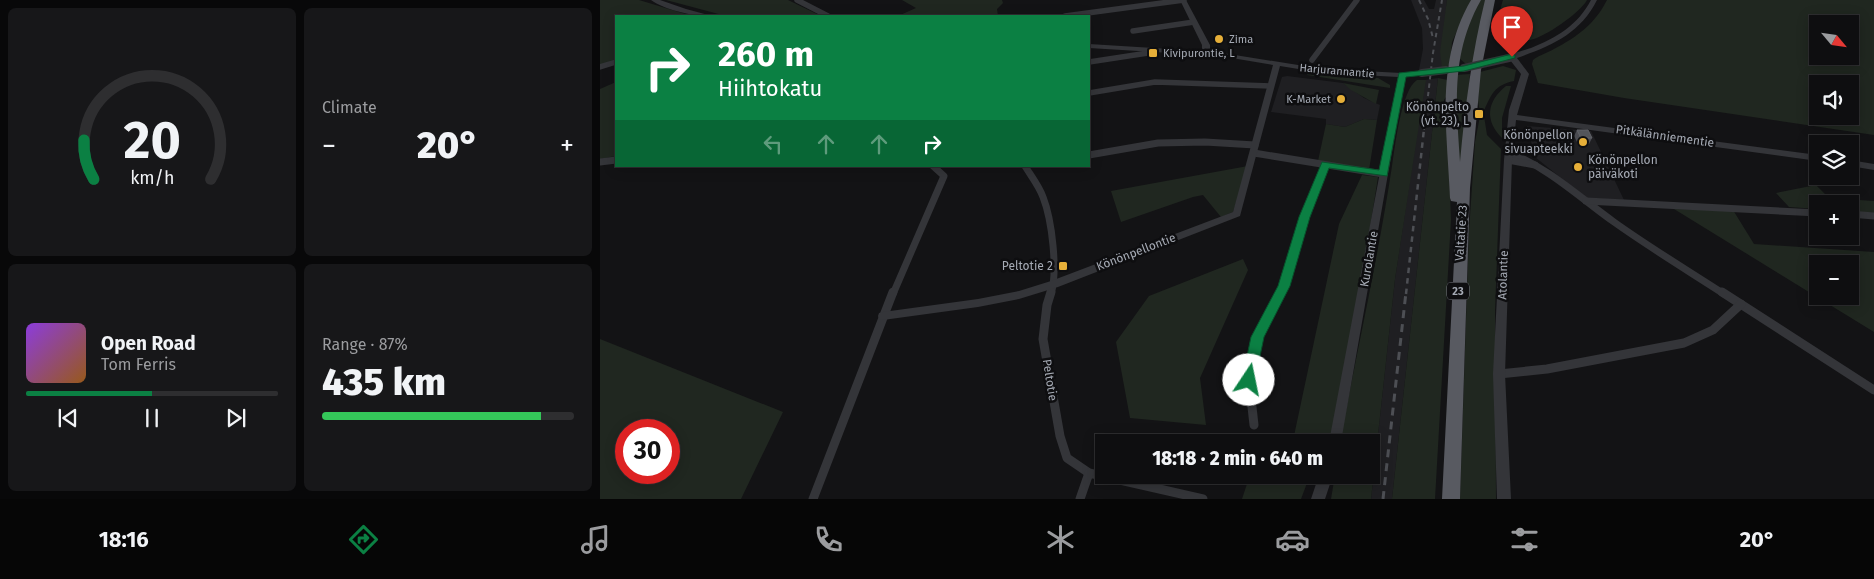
<!DOCTYPE html>
<meta charset="utf-8">
<style>
:root{--surface:#0e0e10;--page:#171719;--text:#f1f3f6;--muted:#9b9c9f;--line:#2e2e30;--accent:#0b8043}
body{margin:0;font-family:"Fira Sans",sans-serif;background:var(--page);color:var(--text);height:100vh;display:flex;flex-direction:column;font-size:19px;white-space:nowrap}
*{box-sizing:border-box;margin:0}
p{font-size:16px;color:var(--muted)}
.icon{flex:none;width:28px;height:28px;fill:none;stroke:currentColor;stroke-width:2;stroke-linecap:round;stroke-linejoin:round}
.map{position:relative;flex:1;overflow:hidden}
.drawer{display:flex;flex-direction:column;gap:8px;padding:8px;background:#080809;width:600px}
.drawer>*{flex:none}
.top-card{position:absolute;left:15px;top:15px;width:475px;height:152px;border-radius:0px;box-shadow:0 2px 12px #0003,0 0 0 1px var(--line);background:#0b8043;color:#fff;overflow:hidden}
.needle{width:32px;rotate:119deg}
.fabs{position:absolute;left:1209px;top:15px;display:grid;gap:10px}
.fabs a{display:grid;place-items:center;width:50px;height:50px;border-radius:0px;background:var(--surface);box-shadow:0 2px 12px #0003,0 0 0 1px var(--line);font-size:25px}
.speed{position:absolute;left:15px;top:419px;display:flex;gap:10px;font-size:25px;font-weight:700;text-align:center}
.speed>*{display:grid;place-content:center;width:65px;height:65px;border-radius:50%;background:var(--surface);box-shadow:0 2px 12px #0003,0 0 0 1px var(--line);line-height:1}
.speed .limit{border:8px solid #d22;background:#fff;color:#111}
.pin{position:absolute;display:grid;place-items:center;width:42px;height:42px;color:#fff;margin:-51px -21px;border-radius:50% 50% 50% 0;rotate:-45deg;box-shadow:0 0 5px #0007}
.pin .icon{rotate:45deg}
.me{position:absolute;width:55px;margin:-28px;rotate:11deg;stroke-linejoin:round;filter:drop-shadow(0 0 4px #0008)}
.turn{display:flex;align-items:center;gap:18px;height:105px;padding:0 20px;font-size:22px}
.turn .icon{width:65px;height:65px;stroke-width:2.5}
.turn b{display:block;font-size:35px;line-height:42px}
.lanes{display:flex;align-items:center;height:48px;padding:0 20px;background:#0003;justify-content:center;gap:25px;direction:ltr}
.lanes .off{opacity:.35}
.big{font-size:38px;font-weight:800;line-height:1.1}
.drawer .tile{flex:1;display:flex;flex-direction:column;justify-content:center;gap:8px;min-width:0;padding:0 18px;border-radius:8px;background:var(--page)}
.drawer .dial{align-items:center;gap:0}
.dial svg{height:130px;overflow:visible;fill:none;stroke:var(--line);stroke-width:7;stroke-linecap:round;text-anchor:middle}
.dial text{fill:var(--text);stroke:none}
.song{display:flex;align-items:center;gap:15px}
.cover{width:60px;height:60px;border-radius:8px;background:linear-gradient(135deg,hsl(270 70% 55%),hsl(30 70% 35%))}
.played{height:5px;border-radius:2px;background:linear-gradient(90deg,var(--accent) 50%,var(--line) 50%)}
.keys{display:flex;justify-content:space-around;direction:ltr}
.heat{display:flex;justify-content:space-between;align-items:center;font-size:28px;direction:ltr}
.charge{height:8px;border-radius:4px;background:linear-gradient(90deg,#34c759 87%,var(--line) 0)}
.drawer .tiles{flex:1;display:grid;gap:8px;grid-template-columns:repeat(2,1fr)}
.trip{position:absolute;left:495px;top:434px;width:285px;height:50px;border-radius:0px;background:var(--surface);box-shadow:0 2px 12px #0003,0 0 0 1px var(--line);font-weight:800;line-height:50px;text-align:center}
.menu{display:flex;height:80px;justify-content:space-around;align-items:center;background:#060606;color:var(--muted)}
.menu .icon{width:35px;height:35px}
.menu .current{color:var(--accent)}
.menu b{font-size:22px;color:var(--text)}
main{display:flex;flex:1;min-height:0}
.map>svg:first-child{display:block}
.built{fill:#1f1f22}
.green{fill:#202720;fill-rule:evenodd}
.lines{fill:none;stroke-linecap:round;stroke-linejoin:round}
.minor-far2{stroke:#343539;stroke-width:5.5}
.minor-far1{stroke:#343539;stroke-width:7}
.minor{stroke:#343539;stroke-width:9}
.tertiary{fill:#343539;fill-rule:evenodd}
.trunk{fill:#585a61;fill-rule:evenodd}
.rail-far2{stroke:#4d4f54;stroke-width:2;stroke-dasharray:4.5 4;stroke-linecap:butt}
.rail-far1{stroke:#4d4f54;stroke-width:2.5;stroke-dasharray:5.5 5;stroke-linecap:butt}
.rail{stroke:#4d4f54;stroke-width:3;stroke-dasharray:8 6;stroke-linecap:butt}
.tertiary-bridge{stroke:#343539;stroke-width:8}
.wall{fill:#494a50}
.building{fill:#53555a;stroke:#606268}
.route{fill:#0b8043;stroke:#07532c}
.poi-dot{fill:#e6af39;stroke:#0e0e10;stroke-width:2}
.labels{text-anchor:middle;dominant-baseline:central;stroke-width:5;stroke-linejoin:round;paint-order:stroke}
.far-poi-label{font-size:11px;fill:#a5aab4;stroke:#0e0e10;text-anchor:start}
.far-street-label{font-size:11px;fill:#a5aab4;stroke:#0e0e10}
.shield{fill:#0e0e10;stroke:#787b83;stroke-width:1}
.shield-label{font-size:11px;font-weight:bold;fill:#a5aab4}
.poi-label{font-size:12px;fill:#a5aab4;stroke:#0e0e10;text-anchor:end}
.street-label{font-size:12px;fill:#a5aab4;stroke:#0e0e10}
</style>
<main>
<section class="drawer">
<div class="tiles">
<div class="tile dial"><svg viewBox="0 0 100 80">
<path d="M14 69A42 42 0 1 1 86 69"/>
<path d="M14 69A42 42 0 0 1 8 45" stroke="#0b8043"/>
<text x="50" y="56" font-size="32" font-weight="700">20</text>
<text x="50" y="72" font-size="11">km/h</text>
</svg></div>
<div class="tile"><p>Climate</p>
<div class="heat"><a>−</a><b class="big">20°</b><a>+</a></div>
</div>
<div class="tile">
<div class="song"><i class="cover"></i><div><b>Open Road</b><p>Tom Ferris</p></div></div>
<div class="played"></div>
<div class="keys"><svg class="icon" aria-label="previous" viewBox="0 0 24 24"><path d="M18 5L8 12l10 7zM5 5v14"/></svg><svg class="icon" aria-label="pause" viewBox="0 0 24 24"><path d="M8 5v14M16 5v14"/></svg><svg class="icon" aria-label="next" viewBox="0 0 24 24"><path d="M6 5l10 7-10 7zM19 5v14"/></svg></div>
</div>
<div class="tile"><p>Range · 87%</p><b class="big">435 km</b><div class="charge"></div></div>
</div>
</section>
<div class="map">
<svg width="1274" height="499" viewBox="0 0 1274 499">
<rect width="100%" height="100%" fill="#131315"/>
<!-- built -->
<g class="built">
<path d="M811 0H824L829 9H834L836 0H847L842 68 819 70 823 49 822 28Z"/>
<path d="M687 76 743 83 764 98 780 105 777 120 764 119 745 127 726 124V119L671 112 682 77Z"/>
<path d="M838 78 792 499H771L795 279 825 80Z"/>
<path d="M927 126 991 131 1024 200 986 198 935 157Z"/>
</g>
<!-- green -->
<g class="green">
<path d="M0 0H39L92 16H16V60L0 65Z"/>
<path d="M66 0H188L221 16H126Z"/>
<path d="M302 0H402L403 3 397 9 398 16H298L316 8Z"/>
<path d="M847 0H871L852 42 850 63 847 67 842 68 840 52Z"/>
<path d="M880 0H886L873 63 866 64 859 58 865 28Z"/>
<path d="M903 0H987C981 12 944 38 930 40 901 45 895 23 903 0Z"/>
<path d="M1007 0H1274V135L1024 98 938 83 932 64 933 60C939 55 947 53 954 49 977 37 995 24 1007 0ZM1218 24H1250V56H1218ZM1218 84H1250V116H1218Z"/>
<path d="M903 66 916 70 914 81C894 85 891 95 883 113L880 112 878 101 880 72Z"/>
<path d="M708 73 778 78 790 85V88L707 75Z"/>
<path d="M870 74 859 189 855 75Z"/>
<path d="M838 78 848 80V95C841 101 843 107 847 115L851 220 835 499H792Z"/>
<path d="M817 80H826L795 279 771 499H731L735 475H771V442H740C757 350 778 259 792 166 795 148 801 90 817 80Z"/>
<path d="M16 82V156L0 159V89Z"/>
<path d="M743 83 779 90 776 104 751 90Z"/>
<path d="M906 86H911L902 118V138C885 121 886 102 906 86Z"/>
<path d="M880 116H884L887 135 901 149 895 311 896 499H860L869 231 875 142Z"/>
<path d="M764 119 777 120 769 170 718 161 726 124 745 127Z"/>
<path d="M648 166 633 212 621 217 603 195 593 197 521 222 511 191Z"/>
<path d="M762 175 778 177 738 432 731 442H659L661 436H694L739 224Z"/>
<path d="M1216 185 1229 198 1274 201V213L1250 211V204H1218L1217 209 1189 207 1176 193Z"/>
<path d="M1074 209 1133 210 1154 244 1274 252V332ZM1218 264H1250V296H1218Z"/>
<path d="M643 259 648 270 600 378 606 425 530 418 516 342 549 296Z"/>
<path d="M0 339 183 412 141 499H0ZM26 430H69V472H26Z"/>
<path d="M650 475H710L701 499H642Z"/>
</g>
<g class="lines">
<!-- minor-far2 -->
<g class="minor-far2">
<path d="M197 0 228 16"/>
<path d="M465 16 584 0"/>
<path d="M533 31 594 22"/>
<path d="M712 60 757 0"/>
<path d="M489 62 548 53 550 50"/>
<path d="M0 67 16 62"/>
<path d="M489 93 555 82 671 86"/>
</g>
<!-- minor-far1 -->
<g class="minor-far1">
<path d="M908 152C949 168 979 197 1014 222 1049 247 1087 270 1124 294"/>
<path d="M654 153 783 174"/>
<path d="M489 155 558 143 605 142 655 145"/>
<path d="M908 160 935 165"/>
<path d="M0 162 16 160"/>
<path d="M425 166C431 176 439 186 443 197 452 220 458 271 451 294"/>
<path d="M986 201 1218 213"/>
<path d="M1250 214 1274 216"/>
<path d="M293 294 344 176 333 166"/>
<path d="M680 294 705 217 725 165"/>
</g>
<!-- minor -->
<g class="minor">
<path d="M451 292 447 305 443 339 460 436 467 458 489 473 603 499"/>
<path d="M1122 292 1274 390"/>
<path d="M899 374 947 369 1084 343 1113 330 1141 304"/>
<path d="M654 425 649 380 657 337 681 292"/>
<path d="M213 499 293 292"/>
<path d="M480 499 489 473"/>
</g>
<!-- tertiary -->
<g class="tertiary">
<path d="M51 0H60L86 9 112 16C95 17 65 10 51 0Z"/>
<path d="M580 0H586L610 45V51L723 69 802 73 822 71 826 73 822 75 805 77 741 442H729L798 77 723 73 680 66 640 216 458 287 419 299 378 307 283 320 279 319 278 316 279 313 283 312 378 299 419 291 451 281 633 212 673 65 620 56 489 48V44L602 51V45Z"/>
<path d="M991 0H997C980 34 951 46 917 58L929 74 917 115 1218 155V161L916 120 912 160 905 374 911 499H897L893 374 904 160 909 110 921 74 910 60 905 58C912 53 922 51 931 48 956 38 978 25 991 0Z"/>
<path d="M1250 160 1274 164V170L1250 166Z"/>
<path d="M719 475H733L725 499H711Z"/>
</g>
<!-- trunk -->
<path class="trunk" d="M871 0H881C851 53 856 103 860 162 865 107 872 53 885 0H895L881 70 870 188 860 499H842L857 202 851 201 850 198C847 129 835 62 871 0Z"/>
<!-- rail-far2 -->
<g class="rail-far2">
<path d="M819 0 828 19 833 38"/>
<path d="M824 130 833 53 842 0"/>
</g>
<!-- rail-far1 -->
<path class="rail-far1" d="M806 294 824 129"/>
<!-- rail -->
<path class="rail" d="M783 499 806 292"/>
<!-- tertiary-bridge -->
<g class="tertiary-bridge">
<path d="M864 68 909 58"/>
<path d="M822 73 846 70"/>
</g>
</g>
<!-- wall -->
<path class="wall" d="M977 130 992 138 989 144H978L974 136Z"/>
<!-- building -->
<path class="building" d="M977 130H988L992 138H981Z"/>
<!-- route -->
<path class="route" d="M912 54 915 55V58L864 71 806 77 787 176 729 168 710 217 690 286 664 337 655 380 653 384 649 385 644 384 642 380 651 337 678 286 699 217 722 162 779 170 799 73 864 66Z"/>
<!-- markers -->
<g class="poi-dot">
<circle cx="619" cy="39" r="5"/>
<rect x="548" y="48" width="10" height="10" rx="2.5"/>
<circle cx="741" cy="99" r="5"/>
<rect x="874" y="109" width="10" height="10" rx="2.5"/>
<circle cx="983" cy="142" r="5"/>
<circle cx="978" cy="167" r="5"/>
<rect x="458" y="261" width="10" height="10" rx="2.5"/>
</g>
<g class="labels">
<!-- far-poi labels -->
<g class="far-poi-label">
<text x="629" y="39">Zima</text>
<text x="563" y="53">Kivipurontie, L</text>
<text x="731" y="99" text-anchor="end">K-Market</text>
</g>
<!-- far-street labels -->
<g class="far-street-label">
<text transform="translate(737 71) rotate(5)">Harjurannantie</text>
</g>
<!-- shield labels -->
<rect class="shield" x="847" y="282.5" width="22" height="17" rx="4"/>
<g class="shield-label">
<text x="858" y="291">23</text>
</g>
<!-- poi labels -->
<g class="poi-label">
<text x="869" y="107">Könönpelto<tspan x="869" dy="14">(vt. 23), L</tspan></text>
<text x="973" y="135">Könönpellon<tspan x="973" dy="14">sivuapteekki</tspan></text>
<text x="988" y="160" text-anchor="start">Könönpellon<tspan x="988" dy="14">päiväkoti</tspan></text>
<text x="453" y="266">Peltotie 2</text>
</g>
<!-- street labels -->
<g class="street-label">
<text transform="translate(1065 136) rotate(8)">Pitkälänniementie</text>
<text transform="translate(861 233) rotate(-86)">Valtatie 23</text>
<text transform="translate(536 252) rotate(-21)">Könönpellontie</text>
<text transform="translate(769 259) rotate(-80)">Kurolantie</text>
<text transform="translate(903 275) rotate(-88)">Atolantie</text>
<text transform="translate(450 380) rotate(81)">Peltotie</text>
</g>
</g>
</svg>
<div class="fabs">
<a><svg class="needle" viewBox="-14 -14 28 28"><path d="M0-13l5 13h-10z" fill="#e53935"/><path d="M0 13l5-13h-10z" fill="#9b9c9f"/></svg></a>
<a><svg class="icon" aria-label="sound" viewBox="0 0 24 24"><path d="M4 9h4l5-4v14l-5-4H4zM17 9q2 3 0 6"/></svg></a>
<a><svg class="icon" aria-label="layers" viewBox="0 0 24 24"><path d="M12 4l9 5-9 5-9-5zM3 14l9 5 9-5"/></svg></a>
<a>+</a>
<a>−</a>
</div>
<div class="speed"><div class="limit">30</div></div>
<div class="pin" style="left:912px;top:57px;background:#d93025"><svg class="icon" aria-label="arrive" viewBox="0 0 24 24"><path d="M6 21V4h12l-3 4 3 4H6"/></svg></div>
<svg class="me" style="left:649px;top:380px" viewBox="-20 -20 40 40"><circle r="19" fill="#fff"/><path d="M0-13L10 11 0 6-10 11z" fill="#0b8043"/></svg>
<div class="trip">18:18 · 2 min · 640 m</div>
<div class="top-card">
<div class="turn"><svg class="icon" aria-label="right" viewBox="0 0 24 24"><path d="M7 20v-9h11M14 6l5 5-5 5"/></svg><div><b>260 m</b>Hiihtokatu</div></div>
<div class="lanes"><svg class="icon off" aria-label="left" viewBox="0 0 24 24"><path d="M17 20v-9H6M10 6l-5 5 5 5"/></svg><svg class="icon off" aria-label="ahead" viewBox="0 0 24 24"><path d="M12 20V5M6 11l6-6 6 6"/></svg><svg class="icon off" aria-label="ahead" viewBox="0 0 24 24"><path d="M12 20V5M6 11l6-6 6 6"/></svg><svg class="icon" aria-label="right" viewBox="0 0 24 24"><path d="M7 20v-9h11M14 6l5 5-5 5"/></svg></div>
</div>
</div>
</main>
<nav class="menu">
<b>18:16</b>
<svg class="icon current" aria-label="directions" viewBox="0 0 24 24"><path d="M12 3l9 9-9 9-9-9zM9 14v-3h6M13 9l2 2-2 2"/></svg>
<svg class="icon" aria-label="music" viewBox="0 0 24 24"><path d="M9 18V5l10-2v13"/><circle cx="6" cy="18" r="3"/><circle cx="16" cy="16" r="3"/></svg>
<svg class="icon" aria-label="phone" viewBox="0 0 24 24"><path d="M5 4h4l2 5-3 2q2 4 5 5l2-3 5 2v4C11 20 4 13 5 4z"/></svg>
<svg class="icon" aria-label="climate" viewBox="0 0 24 24"><path d="M12 3v18M4 7l16 10M4 17L20 7"/></svg>
<svg class="icon" aria-label="car" viewBox="0 0 24 24"><path d="M5 17H2v-5l4-1 3-4h7l3 4 3 1v5h-3M9 17h6M6 11h13"/><circle cx="7" cy="17" r="2"/><circle cx="17" cy="17" r="2"/></svg>
<svg class="icon" aria-label="filters" viewBox="0 0 24 24"><path d="M4 7h16M4 17h16"/><circle cx="9" cy="7" r="2"/><circle cx="15" cy="17" r="2"/></svg>
<b>20°</b>
</nav>
